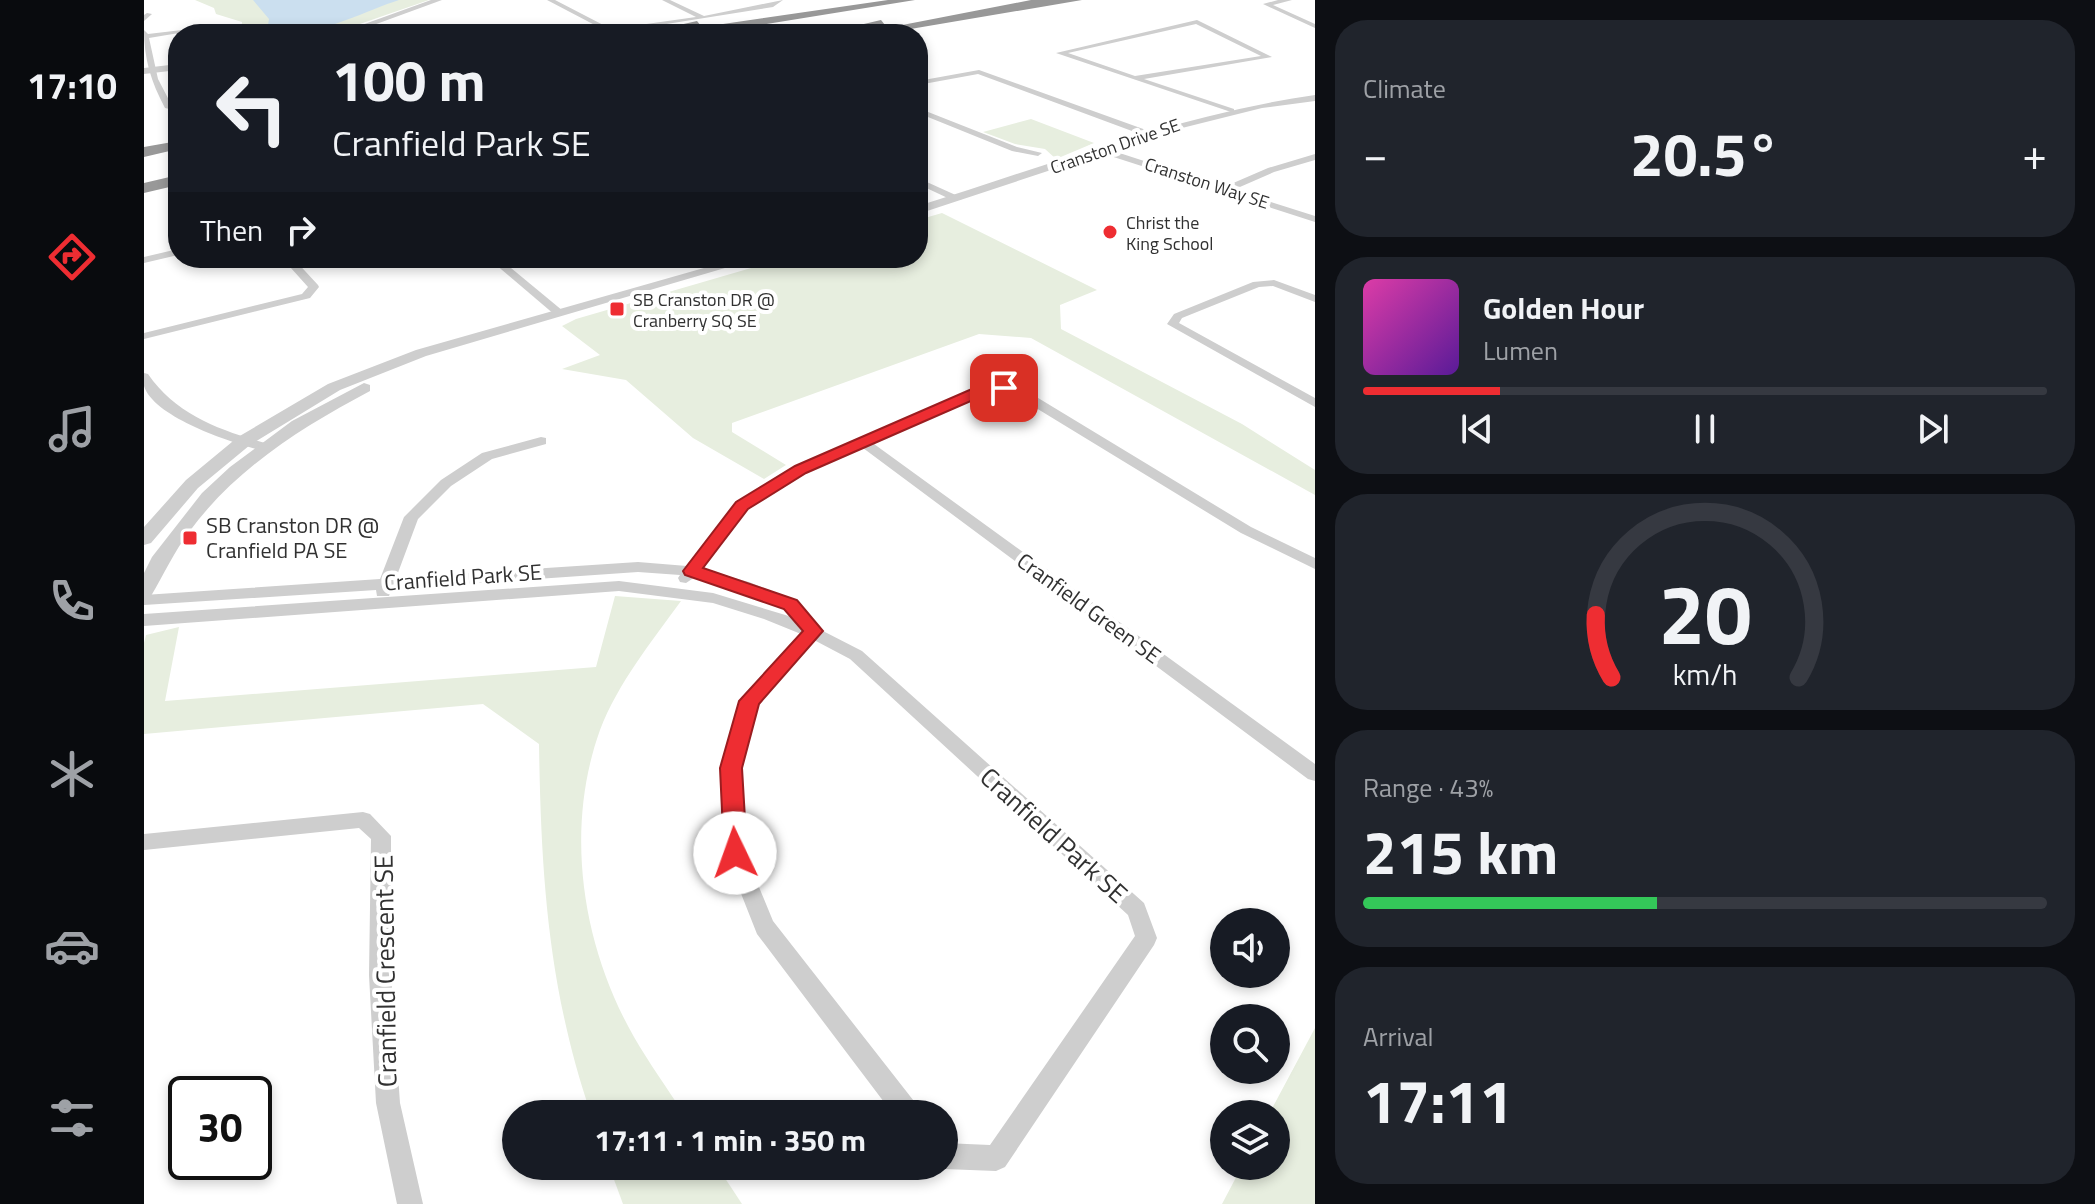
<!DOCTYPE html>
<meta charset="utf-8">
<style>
:root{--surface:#171b24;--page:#20242c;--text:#f1f3f6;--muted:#9ea1a6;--line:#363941;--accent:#ee2d32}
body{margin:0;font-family:"Titillium Web",sans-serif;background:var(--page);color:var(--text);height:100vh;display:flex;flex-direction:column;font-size:30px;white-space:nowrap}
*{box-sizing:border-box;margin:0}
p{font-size:26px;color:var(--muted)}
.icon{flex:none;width:44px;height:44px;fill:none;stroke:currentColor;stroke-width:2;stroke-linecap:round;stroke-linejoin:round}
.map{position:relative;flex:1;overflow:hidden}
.details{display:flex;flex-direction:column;gap:20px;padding:20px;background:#0d0f14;width:780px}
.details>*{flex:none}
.top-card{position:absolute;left:24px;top:24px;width:760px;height:244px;border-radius:32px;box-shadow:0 4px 12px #0003;background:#171b24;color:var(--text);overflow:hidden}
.buttons{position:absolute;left:1066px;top:908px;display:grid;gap:16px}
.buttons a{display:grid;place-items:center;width:80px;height:80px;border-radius:50%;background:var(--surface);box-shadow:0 4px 12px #0003;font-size:40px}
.speed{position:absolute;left:24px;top:1076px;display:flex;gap:16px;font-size:40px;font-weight:700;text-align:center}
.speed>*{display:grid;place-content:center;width:104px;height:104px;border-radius:50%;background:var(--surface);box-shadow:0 4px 12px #0003;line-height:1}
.speed .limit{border:4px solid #111;border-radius:12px;background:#fff;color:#111}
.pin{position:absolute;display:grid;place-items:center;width:68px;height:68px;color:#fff;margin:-34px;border-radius:16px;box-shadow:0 4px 12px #0006}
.me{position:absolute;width:88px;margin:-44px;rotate:357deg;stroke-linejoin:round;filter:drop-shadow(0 0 6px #0008)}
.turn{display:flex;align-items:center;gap:28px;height:168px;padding:0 32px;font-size:36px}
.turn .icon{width:104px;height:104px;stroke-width:2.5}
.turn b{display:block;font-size:56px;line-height:68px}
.then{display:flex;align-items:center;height:76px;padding:0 32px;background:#0003;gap:16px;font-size:30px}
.big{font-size:60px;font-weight:700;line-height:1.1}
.details .card{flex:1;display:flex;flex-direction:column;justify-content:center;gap:12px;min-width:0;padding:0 28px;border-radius:32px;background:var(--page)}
.details .dial{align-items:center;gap:0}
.dial svg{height:208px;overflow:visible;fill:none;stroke:var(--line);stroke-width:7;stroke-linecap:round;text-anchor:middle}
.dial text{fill:var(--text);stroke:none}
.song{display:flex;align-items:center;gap:24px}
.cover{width:96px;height:96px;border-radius:12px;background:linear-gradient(135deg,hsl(320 70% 55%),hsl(270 70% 35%))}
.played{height:8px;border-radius:4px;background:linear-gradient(90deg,var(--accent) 20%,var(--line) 20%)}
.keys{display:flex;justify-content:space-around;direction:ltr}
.heat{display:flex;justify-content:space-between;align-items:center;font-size:44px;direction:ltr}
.charge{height:12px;border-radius:6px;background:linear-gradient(90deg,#34c759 43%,var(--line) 0)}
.trip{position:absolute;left:358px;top:1100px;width:456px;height:80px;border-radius:40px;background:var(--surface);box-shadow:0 4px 12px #0003;font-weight:700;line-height:80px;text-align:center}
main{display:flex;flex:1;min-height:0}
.menu{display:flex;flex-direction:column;width:144px;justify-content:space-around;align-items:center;background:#090b0e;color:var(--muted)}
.menu .icon{width:56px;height:56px}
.menu .on{color:var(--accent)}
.menu b{font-size:36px;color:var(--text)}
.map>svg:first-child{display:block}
.green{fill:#e7eedf}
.water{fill:#cbdfef}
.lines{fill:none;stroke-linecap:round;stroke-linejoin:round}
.minor{fill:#cecece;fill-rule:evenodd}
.tertiary{fill:#cecece;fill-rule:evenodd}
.motorway{fill:#989898;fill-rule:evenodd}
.route{fill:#ee2d32;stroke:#9b1d20;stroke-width:2}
.poi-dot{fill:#ee2d32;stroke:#fff;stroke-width:3}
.labels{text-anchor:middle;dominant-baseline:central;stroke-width:8;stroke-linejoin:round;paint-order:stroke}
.far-street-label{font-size:18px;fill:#313131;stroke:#fff}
.far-poi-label{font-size:18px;fill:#313131;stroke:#fff;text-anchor:start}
.poi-label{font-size:22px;fill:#313131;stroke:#fff;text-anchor:start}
.street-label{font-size:22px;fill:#313131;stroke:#fff}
.near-street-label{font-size:26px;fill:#313131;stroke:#fff}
</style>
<main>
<nav class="menu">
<b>17:10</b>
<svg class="icon on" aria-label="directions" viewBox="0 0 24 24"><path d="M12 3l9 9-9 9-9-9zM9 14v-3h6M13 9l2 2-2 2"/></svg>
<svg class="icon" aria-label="music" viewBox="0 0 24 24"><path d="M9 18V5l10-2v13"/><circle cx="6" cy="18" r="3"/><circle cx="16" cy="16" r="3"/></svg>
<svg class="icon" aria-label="phone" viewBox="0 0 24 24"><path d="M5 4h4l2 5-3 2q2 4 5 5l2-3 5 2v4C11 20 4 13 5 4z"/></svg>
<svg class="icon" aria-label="climate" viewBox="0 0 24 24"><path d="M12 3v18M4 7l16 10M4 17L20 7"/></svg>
<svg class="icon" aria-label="car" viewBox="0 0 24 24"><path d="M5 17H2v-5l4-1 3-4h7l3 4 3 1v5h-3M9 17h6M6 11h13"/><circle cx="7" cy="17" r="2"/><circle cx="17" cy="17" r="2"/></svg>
<svg class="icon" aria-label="filters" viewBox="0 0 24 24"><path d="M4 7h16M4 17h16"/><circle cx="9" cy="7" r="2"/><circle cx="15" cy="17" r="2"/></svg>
</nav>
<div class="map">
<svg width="1171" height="1204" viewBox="0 0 1171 1204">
<rect width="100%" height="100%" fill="#fff"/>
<!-- green -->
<g class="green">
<path d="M51 0H285L187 34H97L98 22 72 14 70 8Z"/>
<path d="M887 119 950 143 912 159 901 149 871 144 839 132Z"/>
<path d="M798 213 953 290 916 305 917 329 1098 424 1171 470V495L887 338 835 334 588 423V432L642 465 620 479 549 438 482 380 418 369 456 355 418 326 432 319 641 258H774V220Z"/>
<path d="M471 596 537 601C508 641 474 683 456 730 420 830 438 946 490 1037 505 1063 523 1088 540 1114H447C404 989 397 874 395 744L339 704 0 734V643L2 635 35 627 21 701 452 667Z"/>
<path d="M1171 1028V1204H1078L1098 1166H1132V1114H1125Z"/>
<path d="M465 1166H573L598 1204H479Z"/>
</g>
<!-- water -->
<path class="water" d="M109 0H255C220 11 157 45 123 31L125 19Z"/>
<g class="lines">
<!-- minor -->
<g class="minor">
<path d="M403 0H411L467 29 552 17 518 0H526L560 16 639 0 629 7 466 33Z"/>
<path d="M1134 0H1148L1129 5 1171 24V28L1119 4Z"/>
<path d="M3 13 8 14 0 21V15Z"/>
<path d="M1053 20 1128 57 1000 79 1090 109V113L912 53ZM1052 24 1117 56 991 76 924 53Z"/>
<path d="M0 30 4 34 38 30 41 32 5 38 14 79 27 104 34 106V111L21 108C7 82 0 59 0 30Z"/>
<path d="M835 70 1002 130 1003 132 996 134 834 74 774 85V81Z"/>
<path d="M774 108 873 147 898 153 894 156 868 151 774 113Z"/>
<path d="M954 146 1080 187 1124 168 1171 154V160L1130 172 1089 190 1171 216V222L951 151 950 149Z"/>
<path d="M774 178 816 197 818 199 810 201 774 184Z"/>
<path d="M34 249V255L0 263V257Z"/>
<path d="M138 258H149L174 285 175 287 166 298 0 339V333L158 294 164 287Z"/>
<path d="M344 258H355L419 311V315H411Z"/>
<path d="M1130 280 1171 295V302L1129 286 1115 287 1038 318 1035 323 1171 398V407L1023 324 1030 314 1109 282Z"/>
<path d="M0 373 4 374C33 416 78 431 125 444L127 447 120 451C91 444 10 418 0 386 0 382 0 378 0 373Z"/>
<path d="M842 384 876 387 1107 527 1171 558V569L1097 533 869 394 844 392 730 444 1171 764V781L1164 779 719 448 662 473 603 509 557 569 605 582 652 601 677 630 718 651 1000 903 1013 938 1010 945 861 1167 852 1171 800 1169 794 1166H800V1143L846 1145 991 936 984 915 706 659 670 640 613 703 596 768 601 853 629 921 773 1105 776 1114H749L613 934 581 853 578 768 596 701 657 634 620 619 569 603 475 591 0 626V614L475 581 569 593 648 617C629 596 579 585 551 577L542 583 536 582 534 578 536 575 494 572 248 589 245 596H233L232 590 0 605V595L236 579 260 517 297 480 338 453 397 437 402 438V444L348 459 307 486 274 519 252 578 494 562 543 566 593 503 652 467Z"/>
<path d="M219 812 226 814 247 836V975L256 1103 279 1204H253L232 1103 225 975 227 839 215 828 0 850V834Z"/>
</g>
<!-- tertiary -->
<g class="tertiary">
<path d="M287 0H298L205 34H193Z"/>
<path d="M34 64V70L0 74V68Z"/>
<path d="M1171 95V101L1118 108 1022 132 774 214V206C906 165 1033 115 1171 95Z"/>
<path d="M595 258H615L282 356 196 390 106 445 54 488 7 543 0 545V527L42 480 94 437 184 384 272 350Z"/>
<path d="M220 383 226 385V391C158 427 91 469 45 532 30 552 20 574 7 596L0 598V573L8 557 58 493 86 467 148 421Z"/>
</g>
<!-- motorway -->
<g class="motorway">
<path d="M744 0H771L560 34H531L536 31 495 34 553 21 557 26 538 30Z"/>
<path d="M887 0H938L737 34H712Z"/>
<path d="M737 20 741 25 700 34H677Z"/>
<path d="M34 141V149L0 157V147Z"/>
<path d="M34 175V185L0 193V183Z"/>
</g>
</g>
<!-- route -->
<path class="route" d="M860 383 865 385V391L845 393 662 473 604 509 559 568 653 600 679 631 615 704 598 768 603 853 599 860 591 863 583 860 580 853 576 768 595 701 659 631 640 609 541 575 539 571 592 502 651 466 837 385Z"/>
<!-- markers -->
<g class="poi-dot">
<circle cx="966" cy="232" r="8"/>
<rect x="465" y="301" width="16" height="16" rx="4"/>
<rect x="38" y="530" width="16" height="16" rx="4"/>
</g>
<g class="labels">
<!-- far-street labels -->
<g class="far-street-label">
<text transform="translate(971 146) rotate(-19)">Cranston Drive SE</text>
<text transform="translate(1063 183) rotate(18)">Cranston Way SE</text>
</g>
<!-- far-poi labels -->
<g class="far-poi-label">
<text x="982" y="222">Christ the<tspan x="982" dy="21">King School</tspan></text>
<text x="489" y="299">SB Cranston DR @<tspan x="489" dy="21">Cranberry SQ SE</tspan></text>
</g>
<!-- poi labels -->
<g class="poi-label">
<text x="62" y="525">SB Cranston DR @<tspan x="62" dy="25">Cranfield PA SE</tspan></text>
</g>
<!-- street labels -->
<g class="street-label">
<text transform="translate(319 577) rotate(-4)">Cranfield Park SE</text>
<text transform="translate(945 608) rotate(36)">Cranfield Green SE</text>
</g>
<!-- near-street labels -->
<g class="near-street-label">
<text transform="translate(910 835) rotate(42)">Cranfield Park SE</text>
<text transform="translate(241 971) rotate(-91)">Cranfield Crescent SE</text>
</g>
</g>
</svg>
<div class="buttons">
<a><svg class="icon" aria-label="sound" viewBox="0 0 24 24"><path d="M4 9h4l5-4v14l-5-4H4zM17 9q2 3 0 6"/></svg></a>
<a><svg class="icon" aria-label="search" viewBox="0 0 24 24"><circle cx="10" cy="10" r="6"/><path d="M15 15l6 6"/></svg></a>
<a><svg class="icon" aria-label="layers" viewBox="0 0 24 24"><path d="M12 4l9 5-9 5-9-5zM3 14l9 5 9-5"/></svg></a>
</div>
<div class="speed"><div class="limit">30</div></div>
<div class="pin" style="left:860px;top:388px;background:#d93025"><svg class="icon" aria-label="arrive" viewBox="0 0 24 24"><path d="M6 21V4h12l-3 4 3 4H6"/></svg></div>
<svg class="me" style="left:591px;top:853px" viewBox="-20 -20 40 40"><circle r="19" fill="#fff"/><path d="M0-13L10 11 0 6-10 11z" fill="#ee2d32"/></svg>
<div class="trip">17:11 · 1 min · 350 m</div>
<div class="top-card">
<div class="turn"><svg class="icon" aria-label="left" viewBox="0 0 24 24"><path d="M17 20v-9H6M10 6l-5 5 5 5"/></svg><div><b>100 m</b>Cranfield Park SE</div></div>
<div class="then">Then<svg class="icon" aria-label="right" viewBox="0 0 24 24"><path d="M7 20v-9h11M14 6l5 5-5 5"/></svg></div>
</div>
</div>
<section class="details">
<div class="card"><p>Climate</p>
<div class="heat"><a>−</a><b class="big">20.5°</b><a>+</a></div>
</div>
<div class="card">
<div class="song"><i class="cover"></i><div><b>Golden Hour</b><p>Lumen</p></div></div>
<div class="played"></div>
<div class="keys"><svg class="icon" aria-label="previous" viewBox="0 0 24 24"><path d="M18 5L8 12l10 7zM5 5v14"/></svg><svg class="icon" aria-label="pause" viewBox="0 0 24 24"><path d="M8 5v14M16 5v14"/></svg><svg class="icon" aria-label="next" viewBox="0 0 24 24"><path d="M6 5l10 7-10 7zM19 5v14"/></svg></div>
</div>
<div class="card dial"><svg viewBox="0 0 100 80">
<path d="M14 69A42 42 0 1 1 86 69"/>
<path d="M14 69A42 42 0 0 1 8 45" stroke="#ee2d32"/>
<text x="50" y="56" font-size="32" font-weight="700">20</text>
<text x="50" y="72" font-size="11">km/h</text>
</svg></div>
<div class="card"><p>Range · 43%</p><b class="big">215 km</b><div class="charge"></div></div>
<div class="card"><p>Arrival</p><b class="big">17:11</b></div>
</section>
</main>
